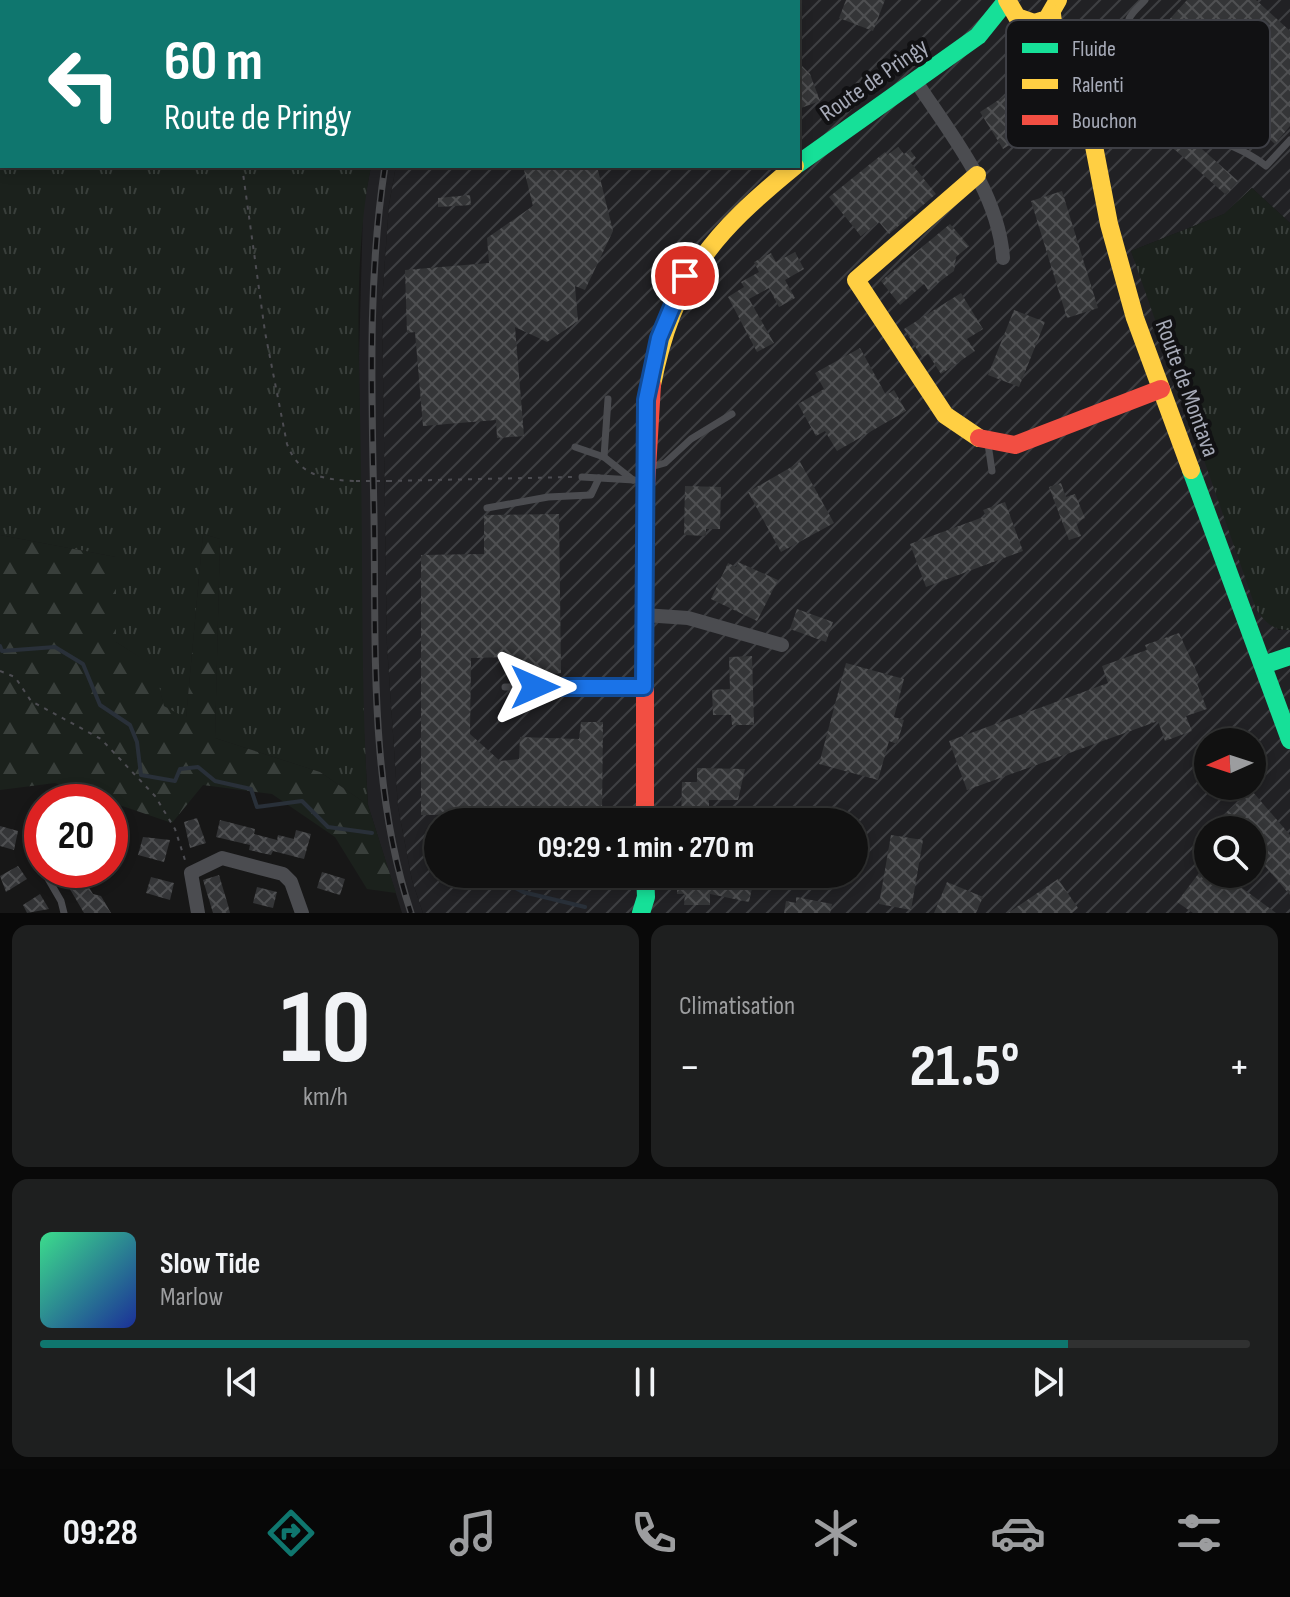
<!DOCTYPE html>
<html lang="fr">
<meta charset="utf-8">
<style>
:root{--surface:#111;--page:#1e1f1f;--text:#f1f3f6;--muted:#9c9d9f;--line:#303131;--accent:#0f766e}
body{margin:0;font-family:"Sofia Sans Condensed",sans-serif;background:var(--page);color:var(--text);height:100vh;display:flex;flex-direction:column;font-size:30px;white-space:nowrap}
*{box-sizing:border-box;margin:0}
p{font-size:26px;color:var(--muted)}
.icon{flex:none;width:44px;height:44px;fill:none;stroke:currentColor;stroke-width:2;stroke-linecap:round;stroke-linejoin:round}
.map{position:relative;height:913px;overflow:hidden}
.drawer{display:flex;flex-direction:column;gap:12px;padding:12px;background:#090909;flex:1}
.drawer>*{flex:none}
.top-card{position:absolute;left:0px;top:0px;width:800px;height:168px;box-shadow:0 4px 12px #0003,0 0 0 2px var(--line);background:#0f766e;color:#fff;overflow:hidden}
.needle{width:52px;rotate:267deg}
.controls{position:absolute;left:1194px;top:728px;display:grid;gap:16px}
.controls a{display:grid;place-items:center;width:72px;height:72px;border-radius:50%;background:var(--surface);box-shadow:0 4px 12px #0003,0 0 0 2px var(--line);font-size:40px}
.speed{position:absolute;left:24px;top:784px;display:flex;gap:16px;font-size:40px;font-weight:700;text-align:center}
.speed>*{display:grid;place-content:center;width:104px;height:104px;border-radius:50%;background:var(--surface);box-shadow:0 4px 12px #0003,0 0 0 2px var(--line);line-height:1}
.speed .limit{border:12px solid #d22;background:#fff;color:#111}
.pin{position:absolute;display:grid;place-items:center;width:68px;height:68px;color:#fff;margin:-34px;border:4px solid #fff;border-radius:50%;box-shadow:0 2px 8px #0007}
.me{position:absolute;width:88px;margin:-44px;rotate:90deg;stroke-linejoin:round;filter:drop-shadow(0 0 6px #0008)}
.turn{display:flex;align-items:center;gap:28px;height:168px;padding:0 32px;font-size:36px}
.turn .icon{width:104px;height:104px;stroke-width:2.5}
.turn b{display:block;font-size:56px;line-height:68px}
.big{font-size:60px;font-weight:700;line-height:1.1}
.drawer .widget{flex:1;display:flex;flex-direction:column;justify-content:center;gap:12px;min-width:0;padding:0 28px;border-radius:16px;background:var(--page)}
.drawer .dial{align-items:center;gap:0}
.dial b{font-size:104px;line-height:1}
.song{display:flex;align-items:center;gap:24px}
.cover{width:96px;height:96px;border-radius:12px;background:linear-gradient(135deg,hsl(150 70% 55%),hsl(230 70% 35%))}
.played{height:8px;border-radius:4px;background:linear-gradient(90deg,var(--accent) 85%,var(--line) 85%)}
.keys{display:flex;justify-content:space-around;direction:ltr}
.heat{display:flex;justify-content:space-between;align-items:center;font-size:44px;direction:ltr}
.drawer .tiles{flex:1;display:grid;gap:12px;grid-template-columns:1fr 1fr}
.widget:last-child{grid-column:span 2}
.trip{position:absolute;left:424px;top:808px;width:444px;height:80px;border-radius:40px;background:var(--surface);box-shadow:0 4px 12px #0003,0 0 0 2px var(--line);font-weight:700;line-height:80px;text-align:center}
.tabs{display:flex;height:128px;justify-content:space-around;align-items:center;background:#070707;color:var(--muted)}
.tabs .icon{width:56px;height:56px}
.tabs .selected{color:var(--accent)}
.tabs b{font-size:36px;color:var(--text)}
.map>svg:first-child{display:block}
.built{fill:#212124}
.industrial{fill:url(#industrial-furrows);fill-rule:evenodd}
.grass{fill:url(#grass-tufts)}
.forest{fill:url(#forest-firs)}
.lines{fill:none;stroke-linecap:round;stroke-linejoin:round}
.stream{stroke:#293039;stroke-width:4}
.building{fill:url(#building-cross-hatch)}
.path{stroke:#4d4d52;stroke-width:2;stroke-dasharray:4 6;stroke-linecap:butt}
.lane{stroke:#4b4c50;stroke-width:7}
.street{stroke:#4b4c50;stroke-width:14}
.fast{stroke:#16e098;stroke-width:18}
.slow{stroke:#ffcf43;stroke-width:18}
.jam{stroke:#f24e42;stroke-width:18}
.rail-casing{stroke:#4b4c4f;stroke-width:7}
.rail{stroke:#111113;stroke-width:4;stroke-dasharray:12;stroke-linecap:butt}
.path-bridge{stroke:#4d4d52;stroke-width:2;stroke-dasharray:4 6;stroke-linecap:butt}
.route-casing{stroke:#114b97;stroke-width:20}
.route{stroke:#1a73e8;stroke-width:14}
.labels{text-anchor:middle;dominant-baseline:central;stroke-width:8;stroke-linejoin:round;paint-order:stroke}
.street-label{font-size:24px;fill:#a7abb8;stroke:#111113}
.key{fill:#111113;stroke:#3e3f45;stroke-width:2}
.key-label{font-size:22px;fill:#a7abb8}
</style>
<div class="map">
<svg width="1290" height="913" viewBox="0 0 1290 913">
<defs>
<pattern id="industrial-furrows" width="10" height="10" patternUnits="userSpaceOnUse" patternTransform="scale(2)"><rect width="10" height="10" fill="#212124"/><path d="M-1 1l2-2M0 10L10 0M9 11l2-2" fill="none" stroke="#3e3f42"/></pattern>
<pattern id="grass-tufts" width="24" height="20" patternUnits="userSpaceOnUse" patternTransform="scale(2)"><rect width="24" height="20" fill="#1b211c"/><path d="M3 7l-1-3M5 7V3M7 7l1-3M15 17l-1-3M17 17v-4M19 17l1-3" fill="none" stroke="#393f3b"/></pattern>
<pattern id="forest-firs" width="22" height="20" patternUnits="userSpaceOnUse" patternTransform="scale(2)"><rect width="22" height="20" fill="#1b211c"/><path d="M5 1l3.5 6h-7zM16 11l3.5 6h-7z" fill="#393f3b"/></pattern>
<pattern id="building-cross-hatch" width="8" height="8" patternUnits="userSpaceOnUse" patternTransform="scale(2)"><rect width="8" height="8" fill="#343537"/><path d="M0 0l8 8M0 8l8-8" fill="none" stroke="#4f5052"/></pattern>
</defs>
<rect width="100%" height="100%" fill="#171717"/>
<!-- built -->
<path class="built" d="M371 166H396L389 205 382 302 387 645 398 807 412 880 423 913H402L368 805 362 698 359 356 363 209Z"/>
<!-- industrial -->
<path class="industrial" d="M441 0H1290V223L1252 188 1224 214 1131 251 1278 630H1290V913H423L412 880 398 807 387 645 382 302 389 205 396 166H798V2ZM1208 742H1252V786H1208ZM438 822H854V874H438ZM1208 830H1252V874H1208Z"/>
<!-- grass -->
<g class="grass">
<path d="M0 0H405L2 2V166H371C352 263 360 365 361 464 363 578 361 691 368 805L320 772 215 738 220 539 203 534 186 719 164 706 153 666 116 642V557L0 535Z"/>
<path d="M1252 188 1290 223V630C1272 630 1266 623 1256 609L1131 251 1224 214Z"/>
</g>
<!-- forest -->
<path class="forest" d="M203 534 220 539 215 738 320 772 368 805 396 893 367 889 335 837 272 794 203 785 172 823 55 783 0 790V535L116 557V642L154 666 164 706 186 718Z"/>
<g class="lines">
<!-- stream -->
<g class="stream">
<path d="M0 646 2 651 55 647 83 664 100 705 130 725 137 742 141 775 175 781 180 769 198 767 215 781 251 789 257 807 302 801 328 827 372 833"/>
<path d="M426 846 438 851"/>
<path d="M489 874 523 892 585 907"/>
</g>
</g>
<!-- building -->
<g class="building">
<path d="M846 0H885L873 31 839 18Z"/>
<path d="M1187 0H1256L1290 31V126L1275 144 1156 34Z"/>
<path d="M798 62 810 74 820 101 801 108Z"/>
<path d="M1028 81 1047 111 1024 126 1029 133 1003 149 980 112Z"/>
<path d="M1176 126 1238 181 1226 195 1164 140Z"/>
<path d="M898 147 904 154 910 150 916 158 911 163 936 194 889 234 879 222 861 236 829 197 885 152 887 155Z"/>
<path d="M523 166H597L613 231 585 290 575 286 578 321 547 342 515 327 524 436 497 438 496 420 423 426 415 332 407 333 405 270 489 263 487 238 533 206Z"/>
<path d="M1062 191 1098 308 1067 318 1031 201Z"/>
<path d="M470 195 471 205 438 207V198Z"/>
<path d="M950 224 969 246 956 257 954 271 928 290 924 284 900 305 881 281Z"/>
<path d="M795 252 804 269 785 280 795 298 779 307 769 288 749 299 774 343 757 352 728 297 744 287 741 282 759 272 754 262 771 253 776 262Z"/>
<path d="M961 293 983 329 967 339 975 351 941 374 928 354 922 357 904 329Z"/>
<path d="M1014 310 1045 322 1019 387 988 375Z"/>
<path d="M860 348 886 395 894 390 906 411 837 451 825 431 816 436 798 404 824 389 815 373Z"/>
<path d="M800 462 834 523 781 552 748 492Z"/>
<path d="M1061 483 1066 497 1075 494 1085 518 1076 522 1081 536 1069 540 1049 487Z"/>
<path d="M685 486 721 487 720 529H706V536L684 535Z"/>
<path d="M1005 502 1023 551 926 587 910 544 986 516 983 510Z"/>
<path d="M559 514 561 673 511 679 512 657 471 658 470 734 500 761 519 759 520 737 579 739 581 722H603L602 813 421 815V555L484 554V515Z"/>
<path d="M738 562 778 580 757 621 711 599 728 563 736 567Z"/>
<path d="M797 609 833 622 826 642 790 629Z"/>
<path d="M1179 633 1200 679 1196 681 1207 709 1186 716 1192 731 1165 741 1158 721 967 790 949 741 1108 683 1102 666 1147 650 1145 645Z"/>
<path d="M752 656 754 725H732L731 715H713L712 690 730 689 729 657Z"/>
<path d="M846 663 904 679 894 717 904 720 897 744 889 741 878 780 819 764Z"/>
<path d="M697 768 745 769 738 800H709V819L681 818 682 782H697Z"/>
<path d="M1252 791 1290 835V895L1252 851V830H1234L1222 816Z"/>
<path d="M197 818 206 843 190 848 184 822Z"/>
<path d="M220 820 255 829 254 834 277 840 278 835 294 839 296 830 311 834 304 859 273 851 271 855 249 850 250 845 216 837Z"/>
<path d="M0 826 18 831 14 850 0 846Z"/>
<path d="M891 835 923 840 911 910 879 904Z"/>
<path d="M143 837 170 840 164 862 138 855Z"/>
<path d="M1208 861V874H1223L1276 913H1193L1177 902Z"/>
<path d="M18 866 27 879 6 892 0 876Z"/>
<path d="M78 870 93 894 101 896 111 913H84L64 879Z"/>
<path d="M322 872 345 879 340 895 317 888Z"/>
<path d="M677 874H710V879L742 886 744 874H755L749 902 710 894V905H684L685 894H677Z"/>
<path d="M219 875 228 905 230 913H213L203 880Z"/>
<path d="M151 877 174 883 170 900 146 893Z"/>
<path d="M1058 879 1078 908 1072 913H1008Z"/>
<path d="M947 882 983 897 976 913H934Z"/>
<path d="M257 887 277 892 273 908 253 903Z"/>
<path d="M40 894 49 909 27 913 23 905Z"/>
<path d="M796 897 832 904 830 913H784L786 901 796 903Z"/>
</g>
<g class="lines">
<!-- path -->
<g class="path">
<path d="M219 0V2"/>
<path d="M242 166 265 332 287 444C299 476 324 480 356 481"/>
<path d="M388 481 573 477"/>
<path d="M0 671 15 677 31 701 101 739 155 796 175 829 185 860"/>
</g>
<!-- lane -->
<g class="lane">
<path d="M1145 0C1140 6 1132 12 1129 19 1117 49 1160 106 1185 123 1211 140 1241 146 1266 166L1290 140"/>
<path d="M988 444 992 471"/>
<path d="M575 447 604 457 633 480"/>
<path d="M604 457 608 399"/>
<path d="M647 468 665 463 691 439 732 414"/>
<path d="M582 477 634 480"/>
<path d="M487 508 548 497 591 495 599 478"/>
<path d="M505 687H642"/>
<path d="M42 861V863"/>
<path d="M43 870 61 901 64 913"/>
</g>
<!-- street -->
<g class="street">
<path d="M643 0 644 2"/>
<path d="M763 2 764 0"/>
<path d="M915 80C951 135 998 191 1003 258"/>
<path d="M644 615 688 618 782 645"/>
<path d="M198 913 191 873 222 858 283 874 291 882 302 913"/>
</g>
<!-- fast -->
<g class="fast">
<path d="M798 164 978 36 1007 0"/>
<path d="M1191 470 1290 740"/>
<path d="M1263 665 1290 656"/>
<path d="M641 913 646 897 645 874"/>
</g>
<!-- slow -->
<g class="slow">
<path d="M1007 0 1017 17 1034 23 1047 19 1058 0"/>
<path d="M1052 14 1056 48 1089 120 1109 224 1135 318 1191 470"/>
<path d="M977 175 856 280 945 415 979 438"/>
<path d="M652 385C673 278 713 233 795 166"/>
</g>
<!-- jam -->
<g class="jam">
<path d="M979 438 1015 445 1161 389"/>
<path d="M645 822V503L652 385"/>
</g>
<defs>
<g id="rail">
<path d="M430 2 431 0"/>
<path d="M385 166C367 282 372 399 374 517 376 648 369 787 411 913"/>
</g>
</defs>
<!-- rail casing -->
<use href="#rail" class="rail-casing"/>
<!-- rail -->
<use href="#rail" class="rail"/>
<!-- path-bridge -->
<path class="path-bridge" d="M356 481H388"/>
</g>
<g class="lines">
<defs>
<path id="route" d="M535 687H644L646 400 659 338 685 276"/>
</defs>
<!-- route casing -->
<use href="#route" class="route-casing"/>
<!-- route -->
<use href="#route" class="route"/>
</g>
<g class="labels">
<!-- street labels -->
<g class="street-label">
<text transform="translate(874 80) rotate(-35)">Route de Pringy</text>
<text transform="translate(1187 388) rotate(70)">Route de Montava</text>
</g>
</g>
<!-- legend -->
<rect x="1006" y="20" width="264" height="128" rx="12" class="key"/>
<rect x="1022" y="43" width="36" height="10" fill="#16e098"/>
<rect x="1022" y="79" width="36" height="10" fill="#ffcf43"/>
<rect x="1022" y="115" width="36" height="10" fill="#f24e42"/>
<g class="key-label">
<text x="1072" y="56">Fluide</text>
<text x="1072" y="92">Ralenti</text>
<text x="1072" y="128">Bouchon</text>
</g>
</svg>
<div class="controls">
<a><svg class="needle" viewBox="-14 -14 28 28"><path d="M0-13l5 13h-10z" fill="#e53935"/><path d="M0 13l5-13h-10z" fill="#9c9d9f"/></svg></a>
<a><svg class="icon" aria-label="search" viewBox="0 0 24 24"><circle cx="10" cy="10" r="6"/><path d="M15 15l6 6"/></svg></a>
</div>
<div class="speed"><div class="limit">20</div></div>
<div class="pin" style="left:685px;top:276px;background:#d93025"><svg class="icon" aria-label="arrive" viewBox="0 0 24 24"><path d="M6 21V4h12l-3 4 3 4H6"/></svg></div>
<svg class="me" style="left:535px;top:687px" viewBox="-20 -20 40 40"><path d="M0-17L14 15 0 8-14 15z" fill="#1a73e8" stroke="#fff" stroke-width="4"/></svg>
<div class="trip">09:29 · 1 min · 270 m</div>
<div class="top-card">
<div class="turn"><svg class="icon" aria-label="left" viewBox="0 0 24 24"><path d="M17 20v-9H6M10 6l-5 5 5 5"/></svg><div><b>60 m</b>Route de Pringy</div></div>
</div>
</div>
<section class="drawer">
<div class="tiles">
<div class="widget dial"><b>10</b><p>km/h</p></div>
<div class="widget"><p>Climatisation</p>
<div class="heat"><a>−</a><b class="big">21.5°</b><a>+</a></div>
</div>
<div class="widget">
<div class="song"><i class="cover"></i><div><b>Slow Tide</b><p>Marlow</p></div></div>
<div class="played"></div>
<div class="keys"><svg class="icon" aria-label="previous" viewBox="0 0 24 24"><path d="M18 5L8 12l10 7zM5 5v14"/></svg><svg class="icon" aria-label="pause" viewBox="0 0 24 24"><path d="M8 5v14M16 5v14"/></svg><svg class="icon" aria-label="next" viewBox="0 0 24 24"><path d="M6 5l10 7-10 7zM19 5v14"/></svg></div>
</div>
</div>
</section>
<nav class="tabs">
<b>09:28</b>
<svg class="icon selected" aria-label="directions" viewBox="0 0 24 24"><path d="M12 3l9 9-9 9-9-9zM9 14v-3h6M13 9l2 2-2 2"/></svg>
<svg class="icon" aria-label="music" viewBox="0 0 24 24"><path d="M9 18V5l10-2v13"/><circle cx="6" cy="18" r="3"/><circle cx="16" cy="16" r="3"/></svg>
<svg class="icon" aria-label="phone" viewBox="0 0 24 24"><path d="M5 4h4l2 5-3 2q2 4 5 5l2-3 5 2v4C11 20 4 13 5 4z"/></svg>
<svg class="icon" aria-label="climate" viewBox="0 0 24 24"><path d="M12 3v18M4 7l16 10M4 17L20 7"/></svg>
<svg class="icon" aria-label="car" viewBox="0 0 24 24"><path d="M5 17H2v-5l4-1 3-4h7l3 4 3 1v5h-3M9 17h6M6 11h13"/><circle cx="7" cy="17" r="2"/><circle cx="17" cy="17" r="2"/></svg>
<svg class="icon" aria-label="filters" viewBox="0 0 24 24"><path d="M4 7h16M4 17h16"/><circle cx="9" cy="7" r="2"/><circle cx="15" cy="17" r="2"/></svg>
</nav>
